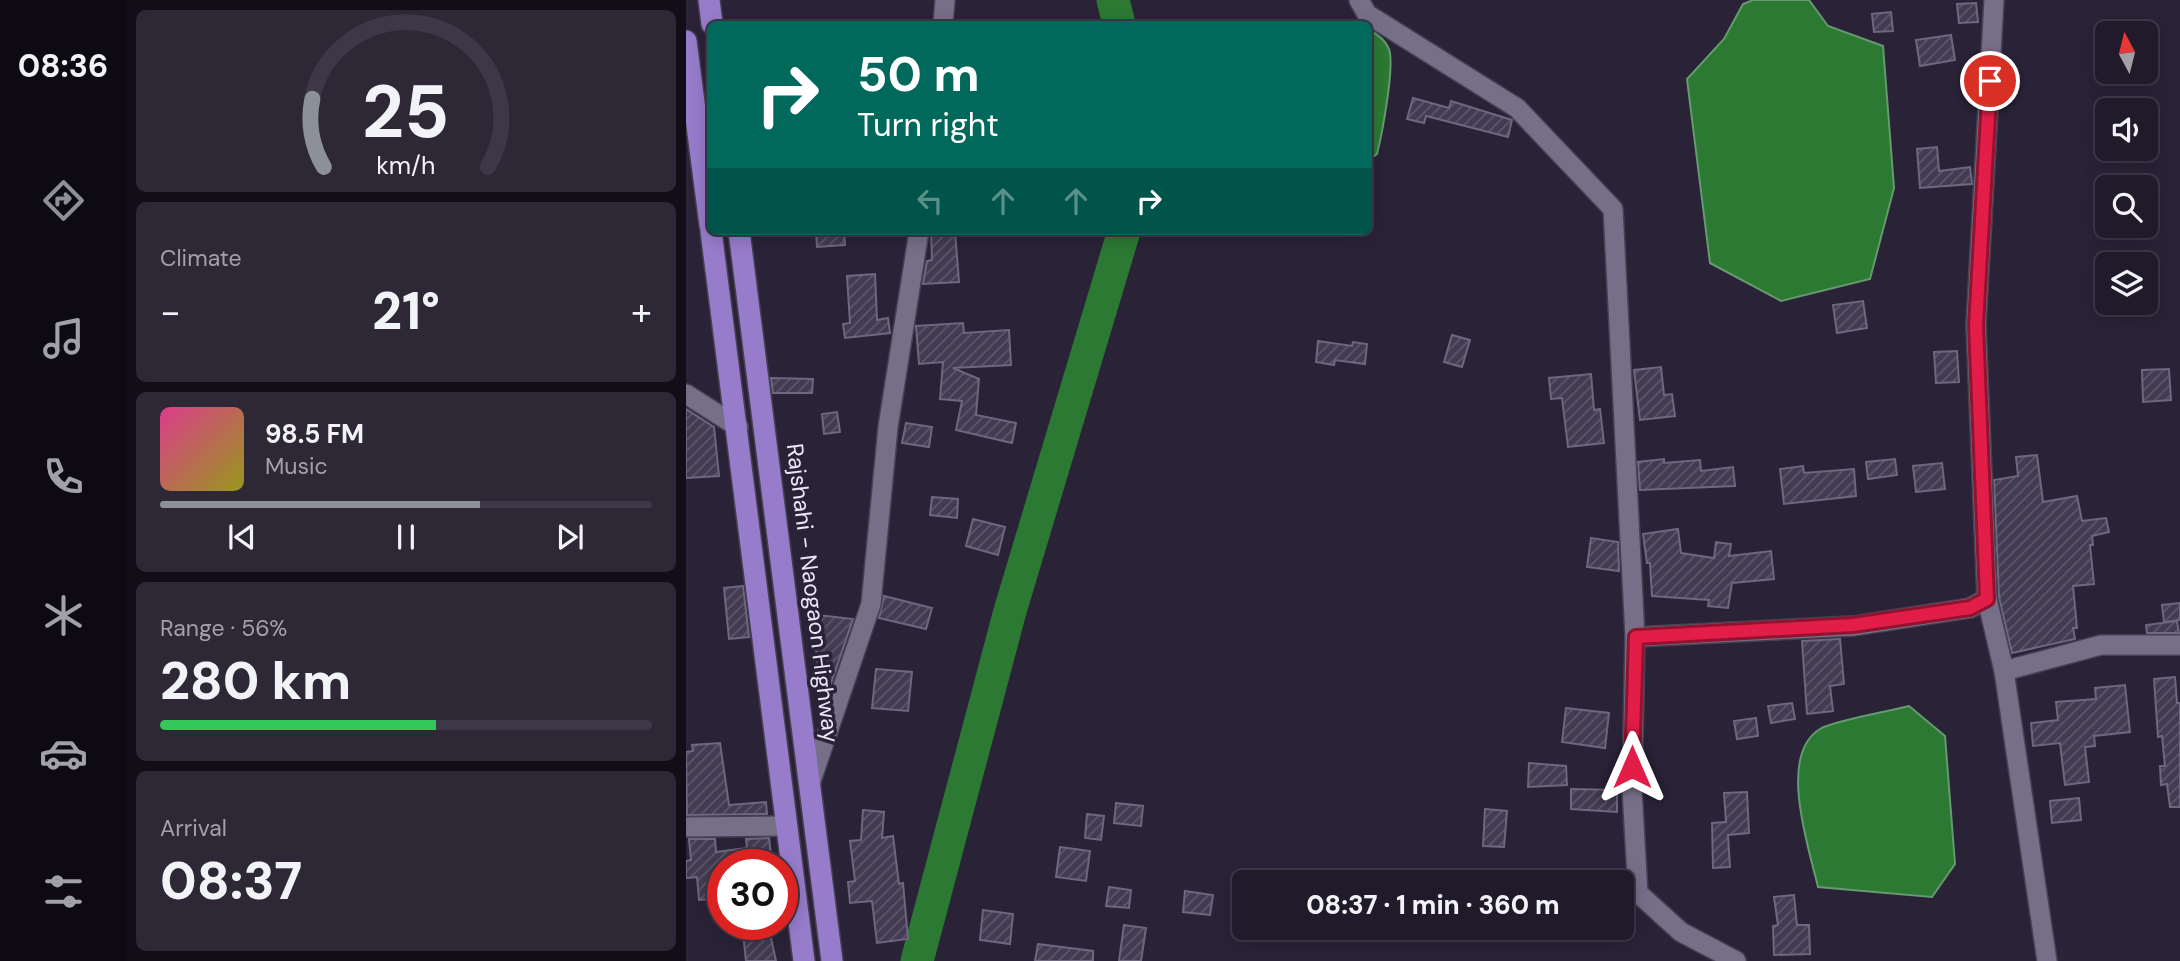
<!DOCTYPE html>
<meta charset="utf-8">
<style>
:root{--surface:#201a2a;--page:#2d2736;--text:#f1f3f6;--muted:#a2a1a8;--line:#3d3847;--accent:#8c9099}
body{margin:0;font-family:"DM Sans",sans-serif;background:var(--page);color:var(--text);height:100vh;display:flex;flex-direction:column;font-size:26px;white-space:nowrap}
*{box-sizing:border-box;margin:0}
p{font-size:23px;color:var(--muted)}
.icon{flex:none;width:38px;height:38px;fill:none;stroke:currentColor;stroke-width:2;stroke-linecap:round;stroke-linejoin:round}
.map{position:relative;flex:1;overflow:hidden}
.sheet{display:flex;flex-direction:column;gap:10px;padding:10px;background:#120e17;width:560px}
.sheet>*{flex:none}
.top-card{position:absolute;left:21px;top:21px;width:665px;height:214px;border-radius:10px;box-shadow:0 4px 18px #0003,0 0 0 2px var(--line);background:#00695c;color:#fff;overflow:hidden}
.needle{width:46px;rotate:353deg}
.tools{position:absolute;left:1409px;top:21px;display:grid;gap:14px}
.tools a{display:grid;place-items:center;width:63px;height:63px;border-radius:10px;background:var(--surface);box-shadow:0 4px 18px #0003,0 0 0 2px var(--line);font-size:35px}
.speed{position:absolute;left:21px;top:849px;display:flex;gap:14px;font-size:35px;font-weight:700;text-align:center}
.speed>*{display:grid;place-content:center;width:91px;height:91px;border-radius:50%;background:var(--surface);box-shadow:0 4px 18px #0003,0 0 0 2px var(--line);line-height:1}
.speed .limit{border:10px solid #d22;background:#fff;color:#111}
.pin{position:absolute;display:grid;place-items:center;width:60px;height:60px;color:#fff;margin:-30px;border:4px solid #fff;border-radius:50%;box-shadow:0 2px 7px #0007}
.me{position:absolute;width:77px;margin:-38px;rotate:0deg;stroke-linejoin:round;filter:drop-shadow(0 0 5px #0008)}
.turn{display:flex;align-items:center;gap:24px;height:147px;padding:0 35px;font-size:32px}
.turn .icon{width:91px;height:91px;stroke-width:2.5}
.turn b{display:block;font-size:49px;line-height:60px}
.lanes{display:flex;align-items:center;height:66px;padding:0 35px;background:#0003;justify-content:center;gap:35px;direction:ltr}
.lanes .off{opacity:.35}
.big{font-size:52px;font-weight:800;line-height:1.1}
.sheet .widget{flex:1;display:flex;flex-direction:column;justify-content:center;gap:10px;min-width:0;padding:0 24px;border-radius:10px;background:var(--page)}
.sheet .dial{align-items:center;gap:0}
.dial svg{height:182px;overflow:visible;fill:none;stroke:var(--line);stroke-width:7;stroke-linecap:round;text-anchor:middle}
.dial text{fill:var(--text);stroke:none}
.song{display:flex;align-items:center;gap:21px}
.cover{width:84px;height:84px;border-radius:10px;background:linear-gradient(135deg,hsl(330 70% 55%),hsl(60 70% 35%))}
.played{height:7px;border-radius:4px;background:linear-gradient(90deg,var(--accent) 65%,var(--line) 65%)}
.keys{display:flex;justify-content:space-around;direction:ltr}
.heat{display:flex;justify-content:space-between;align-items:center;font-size:38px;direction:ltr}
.charge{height:10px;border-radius:5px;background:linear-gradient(90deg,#34c759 56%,var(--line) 0)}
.trip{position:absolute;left:546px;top:870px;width:402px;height:70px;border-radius:10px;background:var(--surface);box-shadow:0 4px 18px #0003,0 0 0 2px var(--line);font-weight:800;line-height:70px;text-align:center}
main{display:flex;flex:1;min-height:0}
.tabs{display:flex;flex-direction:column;width:126px;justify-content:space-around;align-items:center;background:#0d0a11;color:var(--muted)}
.tabs .icon{width:49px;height:49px}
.tabs .selected{color:var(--accent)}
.tabs b{font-size:32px;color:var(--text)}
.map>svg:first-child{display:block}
.water{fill:#2c7934;stroke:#659a6e;stroke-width:2}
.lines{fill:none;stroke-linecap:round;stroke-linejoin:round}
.river{stroke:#2c7934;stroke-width:33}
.building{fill:url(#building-hatch);stroke:#6d677f;stroke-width:2}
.minor-casing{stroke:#464152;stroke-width:22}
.primary-casing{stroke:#464152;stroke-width:24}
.minor{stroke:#766f88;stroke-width:19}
.primary{stroke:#977ccb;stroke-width:21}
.route-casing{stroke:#92132f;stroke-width:18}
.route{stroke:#e11d48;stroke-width:12}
.labels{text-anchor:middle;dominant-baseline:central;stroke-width:7;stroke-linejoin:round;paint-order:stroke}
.street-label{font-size:23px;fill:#ebe7f5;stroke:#2a2338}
</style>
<main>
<nav class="tabs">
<b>08:36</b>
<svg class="icon selected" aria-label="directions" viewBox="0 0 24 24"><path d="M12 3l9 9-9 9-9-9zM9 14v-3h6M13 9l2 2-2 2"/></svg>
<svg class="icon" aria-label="music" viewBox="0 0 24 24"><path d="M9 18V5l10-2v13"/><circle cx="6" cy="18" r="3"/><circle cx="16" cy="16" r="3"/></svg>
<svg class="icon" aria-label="phone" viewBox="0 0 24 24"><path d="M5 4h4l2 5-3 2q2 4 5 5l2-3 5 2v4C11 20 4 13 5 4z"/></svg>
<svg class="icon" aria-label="climate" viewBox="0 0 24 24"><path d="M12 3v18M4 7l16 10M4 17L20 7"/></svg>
<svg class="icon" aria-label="car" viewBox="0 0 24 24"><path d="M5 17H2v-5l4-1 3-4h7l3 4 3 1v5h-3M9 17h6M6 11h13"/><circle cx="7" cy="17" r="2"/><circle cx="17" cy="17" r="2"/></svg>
<svg class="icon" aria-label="filters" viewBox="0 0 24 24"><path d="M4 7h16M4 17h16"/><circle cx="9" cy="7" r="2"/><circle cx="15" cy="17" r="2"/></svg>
</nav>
<section class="sheet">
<div class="widget dial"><svg viewBox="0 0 100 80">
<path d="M14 69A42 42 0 1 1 86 69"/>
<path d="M14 69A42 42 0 0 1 9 39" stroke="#8c9099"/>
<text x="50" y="56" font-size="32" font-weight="700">25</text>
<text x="50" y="72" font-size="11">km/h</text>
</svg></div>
<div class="widget"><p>Climate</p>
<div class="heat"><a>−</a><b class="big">21°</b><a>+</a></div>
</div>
<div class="widget">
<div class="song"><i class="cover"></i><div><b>98.5 FM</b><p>Music</p></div></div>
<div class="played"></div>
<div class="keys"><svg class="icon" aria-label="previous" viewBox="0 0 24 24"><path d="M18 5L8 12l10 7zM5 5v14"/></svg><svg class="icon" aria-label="pause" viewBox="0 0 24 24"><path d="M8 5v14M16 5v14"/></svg><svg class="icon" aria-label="next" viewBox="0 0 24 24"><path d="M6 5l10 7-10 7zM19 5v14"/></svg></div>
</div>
<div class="widget"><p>Range · 56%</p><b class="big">280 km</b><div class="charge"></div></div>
<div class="widget"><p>Arrival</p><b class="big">08:37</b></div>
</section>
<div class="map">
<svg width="1494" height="961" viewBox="0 0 1494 961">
<defs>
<pattern id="building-hatch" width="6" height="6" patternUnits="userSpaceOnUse" patternTransform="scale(1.75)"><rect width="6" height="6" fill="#423b51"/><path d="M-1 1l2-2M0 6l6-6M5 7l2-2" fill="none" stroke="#5d576b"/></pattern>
</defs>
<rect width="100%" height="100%" fill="#2a2338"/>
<!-- water -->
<g class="water">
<path d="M1067 0H1123L1142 26 1197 46 1208 188 1184 279 1095 301 1024 263 1001 79 1038 39 1057 4Z"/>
<path d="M683 30C691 34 699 39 703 49 709 66 696 134 691 154L683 160Z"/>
<path d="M1223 706 1259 736 1269 864 1246 897 1132 887C1123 848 1091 755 1134 729 1146 721 1205 711 1223 706Z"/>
</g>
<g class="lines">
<!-- river -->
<g class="river">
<path d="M427 0 433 24"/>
<path d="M231 961 324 611 438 231"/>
</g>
</g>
<!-- building -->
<g class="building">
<path d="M1290 3 1292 22 1273 23 1271 4Z"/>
<path d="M1205 12 1207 31 1188 32 1186 14Z"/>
<path d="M1265 35 1269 60 1234 66 1230 40Z"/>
<path d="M727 98 763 108 765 101 826 120 822 137 740 116 738 123 721 119Z"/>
<path d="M1251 147 1253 171 1284 167 1286 184 1234 188 1231 149Z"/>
<path d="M130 231H158L159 245 131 247Z"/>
<path d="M245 231H269L273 282 237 284 241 261 246 260Z"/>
<path d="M189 274 191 320 202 318 204 333 159 338 157 324 164 323 161 276Z"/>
<path d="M1177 301 1181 328 1151 333 1147 305Z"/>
<path d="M277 323 278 333 323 330 325 365 267 368 293 379 290 415 330 423 326 443 270 430 276 401 254 399 257 362 233 364 230 326Z"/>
<path d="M766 335 784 340 776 367 758 362Z"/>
<path d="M632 341 666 346 667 342 681 344 679 364 649 360 648 365 630 362Z"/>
<path d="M1271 351 1273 382 1250 383 1248 352Z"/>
<path d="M975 367 978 395 986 394 989 416 954 420 948 370Z"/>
<path d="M1483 369 1485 400 1457 402 1456 370Z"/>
<path d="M905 374 908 410 914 409 918 443 882 447 876 398 865 399 863 378Z"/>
<path d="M85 378 127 379 126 393H87Z"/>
<path d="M0 409 28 427 33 476 0 478Z"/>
<path d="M151 412 154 432 138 434 136 414Z"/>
<path d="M220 423 246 427 243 447 216 443Z"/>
<path d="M1351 455 1357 502 1391 496 1396 521 1420 518 1423 532 1406 536 1407 545H1404L1408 584 1387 586 1391 628H1387L1389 639 1326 653 1313 597 1308 480 1332 476 1330 457Z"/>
<path d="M978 459V463L1014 460 1015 471 1047 467 1049 486 954 490 952 462Z"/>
<path d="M1209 459 1211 475 1182 479 1180 462Z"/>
<path d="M1256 463 1259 489 1230 492 1227 466Z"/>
<path d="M1117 466 1118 473 1168 469 1170 496 1098 504 1094 469Z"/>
<path d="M246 497 272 499 271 518 244 515Z"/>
<path d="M287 519 319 527 312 555 280 546Z"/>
<path d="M992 529 995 553 1028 558 1030 542 1045 544 1043 556 1085 551 1088 579 1046 583 1042 608 1022 606 1023 600 966 596 964 563H961L957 534Z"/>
<path d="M905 538 932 542 933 571 901 567Z"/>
<path d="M57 586 63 637 43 639 38 588Z"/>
<path d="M198 596 246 608 240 629 193 618Z"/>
<path d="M1494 603V620L1478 622 1476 605Z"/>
<path d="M132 615 167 619 143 689 134 690 129 639Z"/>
<path d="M1491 621 1493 633H1461L1460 625Z"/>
<path d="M1154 639 1158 684 1144 686 1147 711 1121 714 1116 641Z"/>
<path d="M190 669 226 672 222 711 186 708Z"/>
<path d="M1489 677 1491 703H1494V807H1484L1481 784 1475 785 1474 766H1479L1476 736 1472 737 1468 679Z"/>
<path d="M1439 685 1444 732 1408 736 1409 746 1399 747 1403 782 1379 785 1374 743 1347 746 1345 723 1372 720 1370 702 1410 699 1409 688Z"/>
<path d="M1106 703 1109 719 1085 723 1082 706Z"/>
<path d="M880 708 923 713 919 748 876 742Z"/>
<path d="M1070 718 1072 736 1051 739 1048 721Z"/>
<path d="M34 743 43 805 80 802 81 814 1 815 0 752 7 751 6 745Z"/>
<path d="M843 763 880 766 881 785 842 787Z"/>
<path d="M885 789 931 790V812L885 809Z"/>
<path d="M1061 792 1063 833 1042 835 1044 867 1027 868 1026 823 1040 822 1038 793Z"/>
<path d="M1393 798 1395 820 1366 823 1364 801Z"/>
<path d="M430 803 457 806 455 826 428 823Z"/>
<path d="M799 809 821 811 818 847 797 846Z"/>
<path d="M177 810 198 812 196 838 207 836 213 884 217 883 222 939 191 943 186 901 164 903 162 882 169 881 164 841 175 840Z"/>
<path d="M401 814 418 816 415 840 399 838Z"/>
<path d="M83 838 86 864H37V898L13 900 11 877 0 878V861L5 860 3 839H29L30 852 61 848 60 839Z"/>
<path d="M374 847 404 851 400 881 370 877Z"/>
<path d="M423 887 445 890 443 908 420 906Z"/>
<path d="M499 891 527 895 524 915 497 912Z"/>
<path d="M1108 895 1111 925H1123L1124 954 1088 955 1087 926 1092 925 1088 897Z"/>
<path d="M297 910 327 914 324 944 294 940Z"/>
<path d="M56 924H82L90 961H60Z"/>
<path d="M438 925 460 928 455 961H433Z"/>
<path d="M352 944 407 951V961H349Z"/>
</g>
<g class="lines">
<defs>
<g id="minor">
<path d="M673 0 681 14 831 108 927 209 949 637 946 790 952 893 995 932 1050 961"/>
<path d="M1308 0 1290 325 1301 599 1318 671 1361 961"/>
<path d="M257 24 259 0"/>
<path d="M0 394 52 427"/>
<path d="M949 637 1167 626 1284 608 1301 599"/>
<path d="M1318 671 1415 645H1494"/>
<path d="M124 784 185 604 202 427 233 231"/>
<path d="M0 827 101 826"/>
</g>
<g id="primary">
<path d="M23 0 26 24"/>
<path d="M0 41 24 225"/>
<path d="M25 231 118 961"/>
<path d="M53 231 146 961"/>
</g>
</defs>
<!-- minor casing -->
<use href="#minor" class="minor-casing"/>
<!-- primary casing -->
<use href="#primary" class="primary-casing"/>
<!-- minor -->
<use href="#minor" class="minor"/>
<!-- primary -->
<use href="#primary" class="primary"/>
</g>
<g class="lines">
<defs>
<path id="route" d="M946 767 950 637 1167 625 1284 608 1301 599 1290 325 1304 81"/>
</defs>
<!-- route casing -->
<use href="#route" class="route-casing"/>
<!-- route -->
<use href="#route" class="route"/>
</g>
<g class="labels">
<!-- street labels -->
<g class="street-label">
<text transform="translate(127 593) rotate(83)">Rajshahi - Naogaon Highway</text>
</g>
</g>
</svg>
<div class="tools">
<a><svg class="needle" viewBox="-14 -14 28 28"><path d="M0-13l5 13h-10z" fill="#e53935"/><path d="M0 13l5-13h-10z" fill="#a2a1a8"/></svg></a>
<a><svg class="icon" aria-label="sound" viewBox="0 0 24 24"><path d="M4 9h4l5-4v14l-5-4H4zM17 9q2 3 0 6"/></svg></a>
<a><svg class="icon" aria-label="search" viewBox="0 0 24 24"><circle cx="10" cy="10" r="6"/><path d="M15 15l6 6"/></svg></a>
<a><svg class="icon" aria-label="layers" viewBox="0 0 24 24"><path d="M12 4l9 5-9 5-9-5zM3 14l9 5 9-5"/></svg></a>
</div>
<div class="speed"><div class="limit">30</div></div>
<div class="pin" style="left:1304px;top:81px;background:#d93025"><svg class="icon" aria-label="arrive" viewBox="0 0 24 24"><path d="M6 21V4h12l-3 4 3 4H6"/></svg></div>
<svg class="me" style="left:946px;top:767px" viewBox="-20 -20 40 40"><path d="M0-17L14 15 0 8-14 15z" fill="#e11d48" stroke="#fff" stroke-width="4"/></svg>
<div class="trip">08:37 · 1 min · 360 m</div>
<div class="top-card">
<div class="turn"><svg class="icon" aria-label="right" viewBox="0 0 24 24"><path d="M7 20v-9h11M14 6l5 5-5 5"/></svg><div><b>50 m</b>Turn right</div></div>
<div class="lanes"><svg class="icon off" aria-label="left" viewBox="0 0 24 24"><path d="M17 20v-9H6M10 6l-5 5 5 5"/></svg><svg class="icon off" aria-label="ahead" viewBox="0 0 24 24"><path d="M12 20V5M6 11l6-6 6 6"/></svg><svg class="icon off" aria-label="ahead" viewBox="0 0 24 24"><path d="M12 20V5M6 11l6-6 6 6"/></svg><svg class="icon" aria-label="right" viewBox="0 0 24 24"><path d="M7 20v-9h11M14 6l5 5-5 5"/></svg></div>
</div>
</div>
</main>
